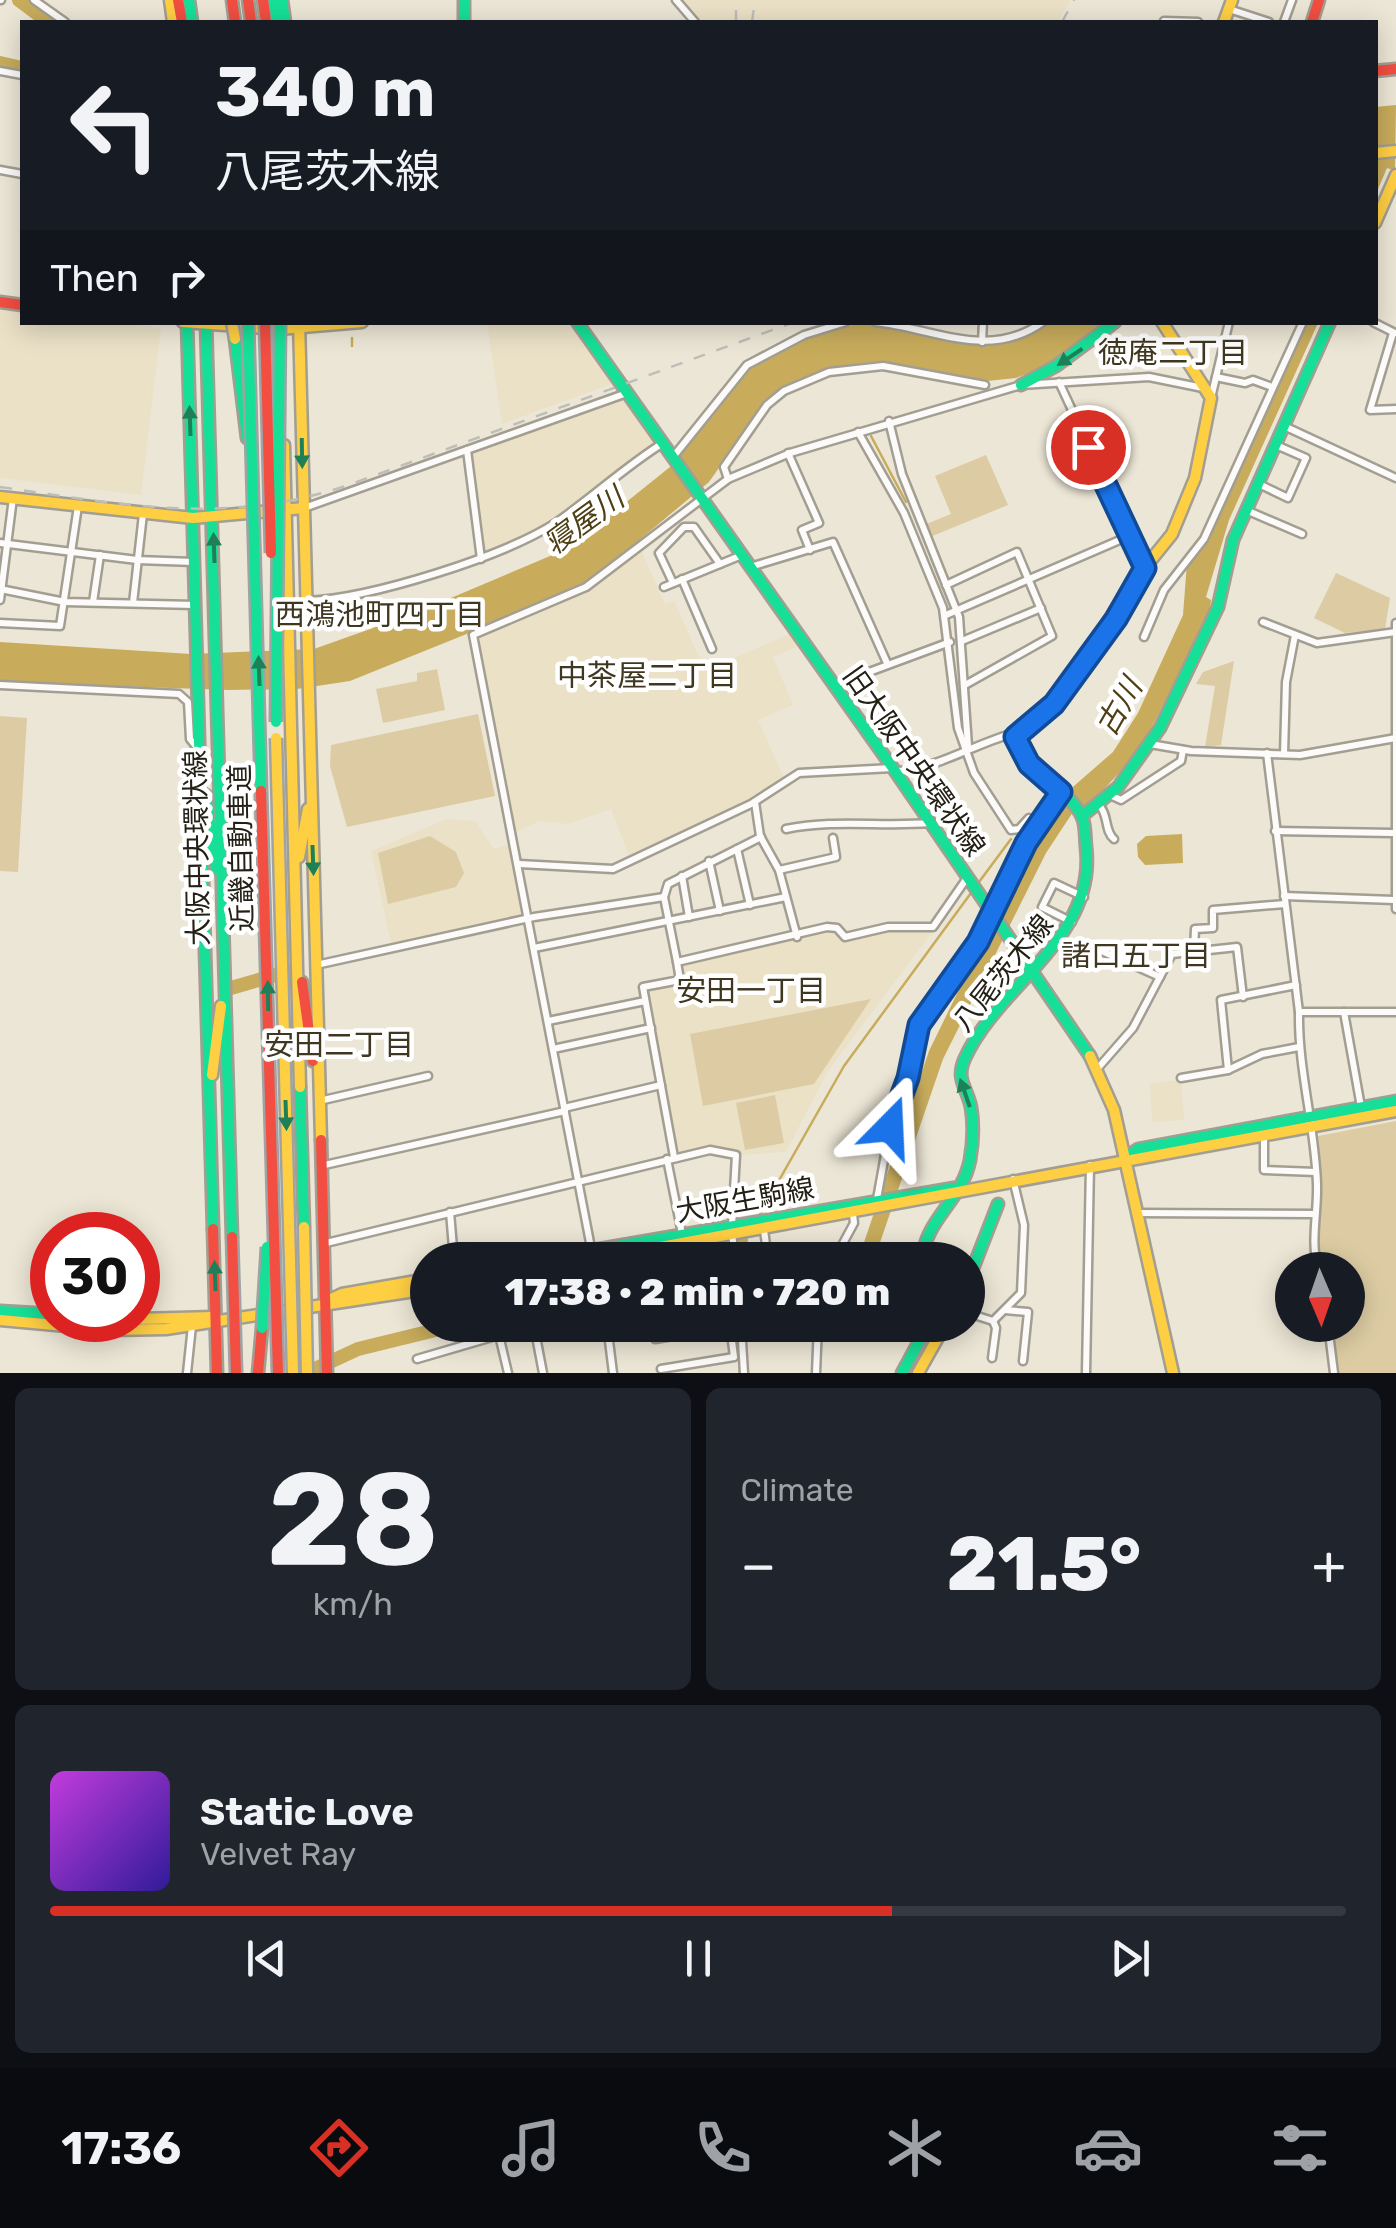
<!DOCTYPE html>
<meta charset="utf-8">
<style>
:root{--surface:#171b24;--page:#20242c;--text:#f1f3f6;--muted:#9ea1a6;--line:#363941;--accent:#d93025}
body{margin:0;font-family:Rubik,"Noto Sans JP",sans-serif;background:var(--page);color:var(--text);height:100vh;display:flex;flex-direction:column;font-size:38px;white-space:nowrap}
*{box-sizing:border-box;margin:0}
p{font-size:32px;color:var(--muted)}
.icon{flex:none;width:55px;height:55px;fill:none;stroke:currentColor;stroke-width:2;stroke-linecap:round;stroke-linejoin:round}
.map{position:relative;height:1373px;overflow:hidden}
.sheet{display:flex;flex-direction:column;gap:15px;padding:15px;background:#0d0f14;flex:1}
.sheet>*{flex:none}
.banner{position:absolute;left:20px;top:20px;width:1358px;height:305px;border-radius:0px;box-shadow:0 5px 25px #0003;background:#171b24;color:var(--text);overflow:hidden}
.needle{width:65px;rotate:178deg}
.controls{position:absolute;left:1275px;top:1252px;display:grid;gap:20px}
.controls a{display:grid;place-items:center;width:90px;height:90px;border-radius:50%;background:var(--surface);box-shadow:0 5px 25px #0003;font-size:50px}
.speed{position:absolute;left:30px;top:1212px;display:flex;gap:20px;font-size:50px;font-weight:700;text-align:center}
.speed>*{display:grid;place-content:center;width:130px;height:130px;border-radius:50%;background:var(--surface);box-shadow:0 5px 25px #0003;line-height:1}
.speed .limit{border:15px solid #d22;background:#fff;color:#111}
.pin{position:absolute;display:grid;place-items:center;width:85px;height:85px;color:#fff;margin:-42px;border:5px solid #fff;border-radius:50%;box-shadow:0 2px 10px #0007}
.me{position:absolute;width:110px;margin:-55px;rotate:21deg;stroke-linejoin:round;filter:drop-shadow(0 0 8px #0008)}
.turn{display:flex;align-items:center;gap:35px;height:210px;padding:0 30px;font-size:45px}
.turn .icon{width:130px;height:130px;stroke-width:2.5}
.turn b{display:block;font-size:70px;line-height:85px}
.then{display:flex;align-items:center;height:95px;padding:0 30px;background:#0003;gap:20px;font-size:38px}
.big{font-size:75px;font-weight:800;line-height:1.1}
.sheet .tile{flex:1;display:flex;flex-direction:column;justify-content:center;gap:15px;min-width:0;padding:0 35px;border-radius:15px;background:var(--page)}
.sheet .dial{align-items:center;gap:0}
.dial b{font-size:130px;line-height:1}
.song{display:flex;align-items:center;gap:30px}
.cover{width:120px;height:120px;border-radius:15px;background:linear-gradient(135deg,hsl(290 70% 55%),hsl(250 70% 35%))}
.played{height:10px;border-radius:5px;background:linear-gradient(90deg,var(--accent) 65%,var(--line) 65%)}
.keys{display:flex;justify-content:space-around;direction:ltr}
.heat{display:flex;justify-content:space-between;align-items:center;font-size:55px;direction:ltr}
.sheet .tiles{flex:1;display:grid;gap:15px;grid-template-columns:1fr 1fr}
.tile:last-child{grid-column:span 2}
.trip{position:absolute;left:410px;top:1242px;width:575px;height:100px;border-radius:50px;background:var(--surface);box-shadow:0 5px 25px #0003;font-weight:800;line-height:100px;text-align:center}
.tabs{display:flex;height:160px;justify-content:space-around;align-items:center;background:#090b0e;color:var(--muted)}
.tabs .icon{width:70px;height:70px}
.tabs .on{color:var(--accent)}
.tabs b{font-size:45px;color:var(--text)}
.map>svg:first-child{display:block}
.built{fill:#ebe1c7}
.green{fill:#ddcca3}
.water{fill:#c8ac5c}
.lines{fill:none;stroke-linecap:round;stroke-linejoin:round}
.stream{stroke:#c8ac5c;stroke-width:2.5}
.river{stroke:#c8ac5c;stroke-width:14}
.street-casing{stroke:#a39e92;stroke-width:11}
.fast-casing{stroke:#a39e92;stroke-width:15}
.slow-casing{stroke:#a39e92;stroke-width:15}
.jam-casing{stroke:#a39e92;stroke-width:15}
.street{stroke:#fcfbf9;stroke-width:6}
.fast{stroke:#16e098;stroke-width:10}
.slow{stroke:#ffcf43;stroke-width:10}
.jam{stroke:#f24e42;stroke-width:10}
.rail{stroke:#bebdb9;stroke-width:2.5;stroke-dasharray:12 12;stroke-linecap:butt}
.fast-bridge-casing{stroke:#a0a3a4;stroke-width:15;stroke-linecap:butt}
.slow-bridge-casing{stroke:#a0a3a4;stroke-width:15;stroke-linecap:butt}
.jam-bridge-casing{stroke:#a0a3a4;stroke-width:15;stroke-linecap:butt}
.fast-bridge{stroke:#16e098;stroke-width:10}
.slow-bridge{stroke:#ffcf43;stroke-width:10}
.jam-bridge{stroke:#f24e42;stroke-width:10}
.oneway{fill:#1d8057}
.route-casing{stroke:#114b97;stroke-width:25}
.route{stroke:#1a73e8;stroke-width:18}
.labels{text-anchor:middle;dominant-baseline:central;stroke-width:9;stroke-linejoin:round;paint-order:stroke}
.street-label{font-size:28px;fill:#242016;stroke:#fff}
.neighbourhood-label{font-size:30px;fill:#403721;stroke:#fff}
.water-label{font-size:30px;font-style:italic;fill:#4f3f15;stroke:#fff}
</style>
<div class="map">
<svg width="1396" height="1373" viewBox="0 0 1396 1373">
<rect width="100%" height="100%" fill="#ece6d6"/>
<!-- built -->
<g class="built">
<path d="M679 0H1071L1058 22H699Z"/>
<path d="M0 308 22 311V322H113L161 328 141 495 0 478Z"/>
<path d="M487 323H571L612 384 502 424Z"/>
<path d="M622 399 654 441 653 446 528 537 483 556 470 454Z"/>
<path d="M641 550 665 604 674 601 705 670 790 634 798 646 773 657 793 705 758 720 785 780 746 804 630 859 611 809 567 824 540 821 516 832 477 642 481 636 582 593Z"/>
<path d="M447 819 475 821 494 849 509 844 521 916 391 943 371 851Z"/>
<path d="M826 930H834L844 939 888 930H934L828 1071 786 1152 738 1155 714 1147 676 1154 649 987 683 980 681 967 686 963Z"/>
<path d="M1181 1080 1184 1120 1152 1122 1150 1083Z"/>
</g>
<!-- green -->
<g class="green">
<path d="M986 455 1008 505 930 537 924 525 951 514 935 476Z"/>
<path d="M1336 573 1390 598 1385 629 1345 633 1314 618Z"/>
<path d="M1234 661 1221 745 1205 747 1215 686 1196 684 1203 672Z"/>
<path d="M437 669 445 710 383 723 376 689 417 681V673Z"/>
<path d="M478 714 495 796 347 827 330 766 331 745Z"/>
<path d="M0 716 27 718 18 872 0 871Z"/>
<path d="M430 836 456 852 464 873 456 887 388 904 378 853Z"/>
<path d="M871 999 814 1084 703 1106 690 1034Z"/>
<path d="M775 1095 784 1143 745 1150 736 1103Z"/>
<path d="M1396 1121V1373H1337L1332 1325H1348V1270H1322L1316 1243 1322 1190 1318 1136Z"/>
</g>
<!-- water -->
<g class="water">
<path d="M1396 105 1395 171 1387 168 1375 196V165L1383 148H1375V107Z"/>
<path d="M1048 323H1109L1050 365 1016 378 978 382 872 362 836 367 794 383 762 407 709 482 596 576 561 596 350 681 297 689 229 690 0 682V642L191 654 314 649 387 623 399 612 413 614 569 548 670 467 748 367 805 337 842 326 865 324 981 345 1018 339Z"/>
<path d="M1305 323H1318L1229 520 1206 597 1211 600 1210 610 1141 749 1085 810 1079 807 1073 812 1046 853 943 1059 874 1260H858L929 1051 1031 842 1067 792 1113 752 1138 713 1183 615 1187 563 1212 530Z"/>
<path d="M1182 834 1183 863 1145 865 1138 857 1137 844 1146 836Z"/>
</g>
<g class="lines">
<!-- stream -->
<g class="stream">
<path d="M352 346V338"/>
<path d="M871 436 906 502"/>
<path d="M976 886 1011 839"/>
<path d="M757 1219 844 1066 971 893"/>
<path d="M727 1254 729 1260"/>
<path d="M736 1325 740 1373"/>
</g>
<!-- river -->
<g class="river">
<path d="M19 0 48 22"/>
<path d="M0 63 22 68"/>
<path d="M231 988 293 970"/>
<path d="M707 1260 727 1254 741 1240"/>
<path d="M306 1373 358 1349 456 1325"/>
</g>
<defs>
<g id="street">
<path d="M0 0H1"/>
<path d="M34 0 65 22"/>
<path d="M676 0 695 22"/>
<path d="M1229 9 1269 22"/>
<path d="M1164 21 1198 22"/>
<path d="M1284 22 1292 0"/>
<path d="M0 71 22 75"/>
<path d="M0 170 22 174"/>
<path d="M875 322C934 328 988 361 1043 322"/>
<path d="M1373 322 1395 333"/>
<path d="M1393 333 1370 410 1396 409"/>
<path d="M982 342 983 322"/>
<path d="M1216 377 1245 383 1253 380 1272 387"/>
<path d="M1059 382 1145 568"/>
<path d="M1211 398 1229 322"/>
<path d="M889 421 902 474 959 617 968 746"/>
<path d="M1284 426 1396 478"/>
<path d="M858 432 904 513 943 608 958 728 974 773 1011 830 1019 829 1029 818 1039 822"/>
<path d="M467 450 481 559"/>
<path d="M788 453 819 523 802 530 810 550"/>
<path d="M673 457 747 365 804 335 846 322"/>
<path d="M728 479 724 467 767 405 784 391 829 372 883 366 985 385"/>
<path d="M1259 484 1288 498 1306 458 1276 445"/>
<path d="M304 508 627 393"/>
<path d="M1246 510 1302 534"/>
<path d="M0 543 137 560 194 562"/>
<path d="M750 567 833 542 887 663"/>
<path d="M682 579 712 649"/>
<path d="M673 583 659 553 684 527H694L720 564"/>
<path d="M946 585 1017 552 1052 636 965 685"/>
<path d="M664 587 742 555"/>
<path d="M0 589 65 602 195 605"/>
<path d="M0 600 13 498"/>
<path d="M307 601C371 598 503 557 557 522 593 497 626 466 663 443"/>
<path d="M93 602 100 555"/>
<path d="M133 603 143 514"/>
<path d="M946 615 1129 536"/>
<path d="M1263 622 1317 643 1396 632"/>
<path d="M0 623 60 626 78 506"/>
<path d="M1396 623V909"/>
<path d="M1144 637 1164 590 1204 539 1303 322"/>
<path d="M962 641 1041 608"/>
<path d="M0 685 179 694 188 702 190 739 198 749"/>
<path d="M834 685 950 642"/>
<path d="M1150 744 1191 751 1300 755 1396 738"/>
<path d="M1267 753 1299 1012C1298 1071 1315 1125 1317 1184 1318 1214 1310 1240 1318 1270"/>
<path d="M1284 754 1286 682 1295 635"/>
<path d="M895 771C932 771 972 745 1011 734L1015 737"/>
<path d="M1110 795 1121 800 1181 761 1183 750"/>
<path d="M755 802 760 836 779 870 797 937"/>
<path d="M1099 805C1109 815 1104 831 1114 839"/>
<path d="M786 829C834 819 881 827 930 823"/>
<path d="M1275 831 1393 833"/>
<path d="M737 849 750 905"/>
<path d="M709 861 720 911"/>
<path d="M519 864 613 869 751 804 799 773 892 768"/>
<path d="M779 870 836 857 833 838"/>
<path d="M682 876 689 917"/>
<path d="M1284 896 1394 900"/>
<path d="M1072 922 1042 907 1054 883 1084 897"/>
<path d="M534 948 786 897"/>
<path d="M1194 950 1195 929 1213 928V910L1285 904"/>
<path d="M1104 952 1160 977"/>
<path d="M677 962 664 897 668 884 761 837"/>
<path d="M316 965 534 917 664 897"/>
<path d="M1299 1012H1396"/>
<path d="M1344 1012 1361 1107"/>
<path d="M548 1021 645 1001"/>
<path d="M553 1049 651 1028"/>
<path d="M1098 1068 1133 1028 1172 954 1237 947 1243 997"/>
<path d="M1228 1070 1221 1000 1296 985"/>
<path d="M1181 1078 1228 1070 1262 1054 1299 1047"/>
<path d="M319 1101 428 1076"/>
<path d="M564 1108 661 1085"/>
<path d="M1264 1136V1170L1316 1172"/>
<path d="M674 1157 643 987 680 980 677 962 827 927 837 928 845 937 888 927H933L967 878"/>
<path d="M667 1159 682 1234"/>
<path d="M320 1166 565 1111"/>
<path d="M877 1199 890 1127 908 1077 919 1025 978 942 1023 847 1060 793"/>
<path d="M450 1212 454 1260"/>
<path d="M1137 1213 1315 1214"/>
<path d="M764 1230 768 1260"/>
<path d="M732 1235 736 1260"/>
<path d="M322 1244 710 1150 736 1155 732 1226"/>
<path d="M592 1253 473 635 586 587 728 479 790 453 1021 385 1149 377 1203 388"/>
<path d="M834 1260 854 1223 853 1214"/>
<path d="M1005 1310 1028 1312 1023 1361"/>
<path d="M968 1313 993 1321 1021 1293 1024 1225 1013 1179"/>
<path d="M607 1325 613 1373"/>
<path d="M741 1325 744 1373"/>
<path d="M1328 1325 1334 1373"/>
<path d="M535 1331 543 1373"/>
<path d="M655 1339 730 1326"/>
<path d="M992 1358 996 1328 993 1321"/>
<path d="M417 1359 499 1335 508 1373"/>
<path d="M661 1369 734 1357 730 1325"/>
<path d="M187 1373 192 1326"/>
<path d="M816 1373 818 1325"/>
<path d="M1086 1373 1090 1165"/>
</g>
<g id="fast">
<path d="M189 0 192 22"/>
<path d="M274 0 277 22"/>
<path d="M282 0 285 22"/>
<path d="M464 0V22"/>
<path d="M187 322 213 1229"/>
<path d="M206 322 232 1237"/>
<path d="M577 322 895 771 1090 1056"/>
<path d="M235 339 247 438"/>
<path d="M1021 385 1056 366 1115 322"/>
<path d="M206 795 216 868"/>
<path d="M1082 816 1118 787 1160 728 1218 607 1233 540 1330 322"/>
<path d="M300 1087 304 1227"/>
<path d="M1127 1157 1138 1149 1396 1101"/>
<path d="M536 1260 954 1188"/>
<path d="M922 1260C925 1219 962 1201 970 1160 973 1143 974 1125 971 1107 967 1087 955 1080 965 1058 999 984 1097 938 1086 847 1085 839 1086 825 1082 817 1073 795 1033 772 1018 743"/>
<path d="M968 1281 998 1204"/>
<path d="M0 1311 52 1314"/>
<path d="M902 1373 928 1325"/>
</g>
<g id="slow">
<path d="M170 0 173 22"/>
<path d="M1224 22 1232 0"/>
<path d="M1375 153 1396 151"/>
<path d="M1375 223 1396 175"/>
<path d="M183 322 279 329 362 322"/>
<path d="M299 322 321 1140"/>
<path d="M284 445 300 1087"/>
<path d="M0 497 193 518 304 508"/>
<path d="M1018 743 1015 737 1066 687 1134 581 1172 534 1195 478 1211 398 1162 322"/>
<path d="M299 857 308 809"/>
<path d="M1090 1056 1114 1110 1173 1373"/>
<path d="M212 1075 221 1006"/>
<path d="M590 1260 1396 1111"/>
<path d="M327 1301 342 1294 428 1279"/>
<path d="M138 1319 214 1317"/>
<path d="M0 1320 110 1330 166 1329 428 1289"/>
<path d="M918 1373 945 1325"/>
</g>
<g id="jam">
<path d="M178 0 182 22"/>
<path d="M232 0 235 22"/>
<path d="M248 0 251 22"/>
<path d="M263 0 266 22"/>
<path d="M1312 22 1319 0"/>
<path d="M1375 71 1396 69"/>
<path d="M0 302 22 305"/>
<path d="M302 982 313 1061"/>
<path d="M321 1140 327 1373"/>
<path d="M213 1229 217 1373"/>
<path d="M258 1373 262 1328"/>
</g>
</defs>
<!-- street casing -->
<use href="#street" class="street-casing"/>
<!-- fast casing -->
<use href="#fast" class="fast-casing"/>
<!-- slow casing -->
<use href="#slow" class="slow-casing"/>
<!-- jam casing -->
<use href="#jam" class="jam-casing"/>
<!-- street -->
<use href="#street" class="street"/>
<!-- fast -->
<use href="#fast" class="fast"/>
<!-- slow -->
<use href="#slow" class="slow"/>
<!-- jam -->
<use href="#jam" class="jam"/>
<!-- rail -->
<g class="rail">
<path d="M736 22V0"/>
<path d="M752 22 755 0"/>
<path d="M1062 22 1074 0"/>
<path d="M0 487C126 505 230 527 354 483L794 322"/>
</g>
<defs>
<g id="fast-bridge">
<path d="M248 322 261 791"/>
<path d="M276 722 280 322"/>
<path d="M262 1328 267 1247"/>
</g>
<g id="slow-bridge">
<path d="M232 322 235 339"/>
<path d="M276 738 293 1373"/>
<path d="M304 1227 307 1373"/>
</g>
<g id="jam-bridge">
<path d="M265 322 271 553"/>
<path d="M261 791 278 1373"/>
<path d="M232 1237 236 1373"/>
</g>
</defs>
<!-- fast-bridge casing -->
<use href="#fast-bridge" class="fast-bridge-casing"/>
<!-- slow-bridge casing -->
<use href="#slow-bridge" class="slow-bridge-casing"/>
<!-- jam-bridge casing -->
<use href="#jam-bridge" class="jam-bridge-casing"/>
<!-- fast-bridge -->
<use href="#fast-bridge" class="fast-bridge"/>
<!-- slow-bridge -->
<use href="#slow-bridge" class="slow-bridge"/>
<!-- jam-bridge -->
<use href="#jam-bridge" class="jam-bridge"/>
</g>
<!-- one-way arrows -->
<defs><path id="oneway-solid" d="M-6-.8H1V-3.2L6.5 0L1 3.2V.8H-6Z" transform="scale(2.5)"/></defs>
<g class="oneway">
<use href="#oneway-solid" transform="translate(1070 357) rotate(146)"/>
<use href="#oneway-solid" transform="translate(190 421) rotate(-92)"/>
<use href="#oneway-solid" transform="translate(302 453) rotate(89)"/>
<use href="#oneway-solid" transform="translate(214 548) rotate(-92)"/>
<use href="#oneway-solid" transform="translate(259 671) rotate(-92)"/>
<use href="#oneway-solid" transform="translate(313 860) rotate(88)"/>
<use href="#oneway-solid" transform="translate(268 996) rotate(-91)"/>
<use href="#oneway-solid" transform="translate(965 1093) rotate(-109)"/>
<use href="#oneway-solid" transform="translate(286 1115) rotate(88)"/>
<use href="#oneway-solid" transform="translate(215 1276) rotate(-92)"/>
</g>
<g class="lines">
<defs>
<path id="route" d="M890 1127 908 1078 919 1025 978 942 1026 843 1061 792 1029 764 1015 737 1054 704 1116 619 1145 568 1088 447"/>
</defs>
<!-- route casing -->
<use href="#route" class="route-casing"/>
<!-- route -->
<use href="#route" class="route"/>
</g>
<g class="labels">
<!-- street labels -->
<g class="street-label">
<text transform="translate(914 761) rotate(55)">旧大阪中央環状線</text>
<text transform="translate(197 848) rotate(-91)">大阪中央環状線</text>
<text transform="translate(241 848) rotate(-91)">近畿自動車道</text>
<text transform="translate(1003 973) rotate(-51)">八尾茨木線</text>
<text transform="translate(745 1200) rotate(-10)">大阪生駒線</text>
</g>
<!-- neighbourhood labels -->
<g class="neighbourhood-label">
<text x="1173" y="353">徳庵二丁目</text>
<text x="380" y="615">西鴻池町四丁目</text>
<text x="647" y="676">中茶屋二丁目</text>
<text x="1136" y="956">諸口五丁目</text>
<text x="751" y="991">安田一丁目</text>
<text x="339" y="1045">安田二丁目</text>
</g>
<!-- water labels -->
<g class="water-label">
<text transform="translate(584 521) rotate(-36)">寝屋川</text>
<text transform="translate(1119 707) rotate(-60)">古川</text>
</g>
</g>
</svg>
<div class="controls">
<a><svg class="needle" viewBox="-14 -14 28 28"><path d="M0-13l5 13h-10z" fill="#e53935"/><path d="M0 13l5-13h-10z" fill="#9ea1a6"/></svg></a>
</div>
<div class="speed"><div class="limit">30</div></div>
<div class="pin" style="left:1088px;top:447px;background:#d93025"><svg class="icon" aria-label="arrive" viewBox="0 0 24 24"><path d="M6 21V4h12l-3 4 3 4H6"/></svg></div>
<svg class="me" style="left:890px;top:1127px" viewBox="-20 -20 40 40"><path d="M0-17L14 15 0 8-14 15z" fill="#1a73e8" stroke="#fff" stroke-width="4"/></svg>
<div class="trip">17:38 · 2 min · 720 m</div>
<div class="banner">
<div class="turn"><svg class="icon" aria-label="left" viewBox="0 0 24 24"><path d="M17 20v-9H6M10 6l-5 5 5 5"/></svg><div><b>340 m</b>八尾茨木線</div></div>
<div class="then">Then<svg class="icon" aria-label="right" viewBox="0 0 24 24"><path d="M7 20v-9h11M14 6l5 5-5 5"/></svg></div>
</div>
</div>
<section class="sheet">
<div class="tiles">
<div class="tile dial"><b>28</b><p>km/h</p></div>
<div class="tile"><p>Climate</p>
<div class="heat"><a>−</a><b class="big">21.5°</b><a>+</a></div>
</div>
<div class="tile">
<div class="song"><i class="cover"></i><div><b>Static Love</b><p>Velvet Ray</p></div></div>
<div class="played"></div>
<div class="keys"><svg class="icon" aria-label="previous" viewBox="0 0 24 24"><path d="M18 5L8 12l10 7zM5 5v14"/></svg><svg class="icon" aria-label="pause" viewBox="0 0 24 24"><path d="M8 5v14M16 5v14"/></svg><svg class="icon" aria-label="next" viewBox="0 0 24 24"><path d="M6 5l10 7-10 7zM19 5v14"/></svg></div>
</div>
</div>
</section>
<nav class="tabs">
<b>17:36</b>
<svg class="icon on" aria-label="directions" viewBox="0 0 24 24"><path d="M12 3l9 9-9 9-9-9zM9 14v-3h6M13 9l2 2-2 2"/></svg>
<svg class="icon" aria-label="music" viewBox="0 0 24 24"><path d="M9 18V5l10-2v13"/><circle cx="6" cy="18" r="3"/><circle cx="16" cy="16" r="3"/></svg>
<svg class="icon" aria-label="phone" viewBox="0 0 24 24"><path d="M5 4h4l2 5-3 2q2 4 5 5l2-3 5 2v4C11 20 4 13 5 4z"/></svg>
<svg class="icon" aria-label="climate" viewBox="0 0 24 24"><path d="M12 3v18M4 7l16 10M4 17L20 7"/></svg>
<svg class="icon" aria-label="car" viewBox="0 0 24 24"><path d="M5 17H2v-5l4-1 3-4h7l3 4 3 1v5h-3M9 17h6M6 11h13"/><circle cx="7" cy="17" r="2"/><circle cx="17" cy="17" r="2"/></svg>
<svg class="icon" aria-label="filters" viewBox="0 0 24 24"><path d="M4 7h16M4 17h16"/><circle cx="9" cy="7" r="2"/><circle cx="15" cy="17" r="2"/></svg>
</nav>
